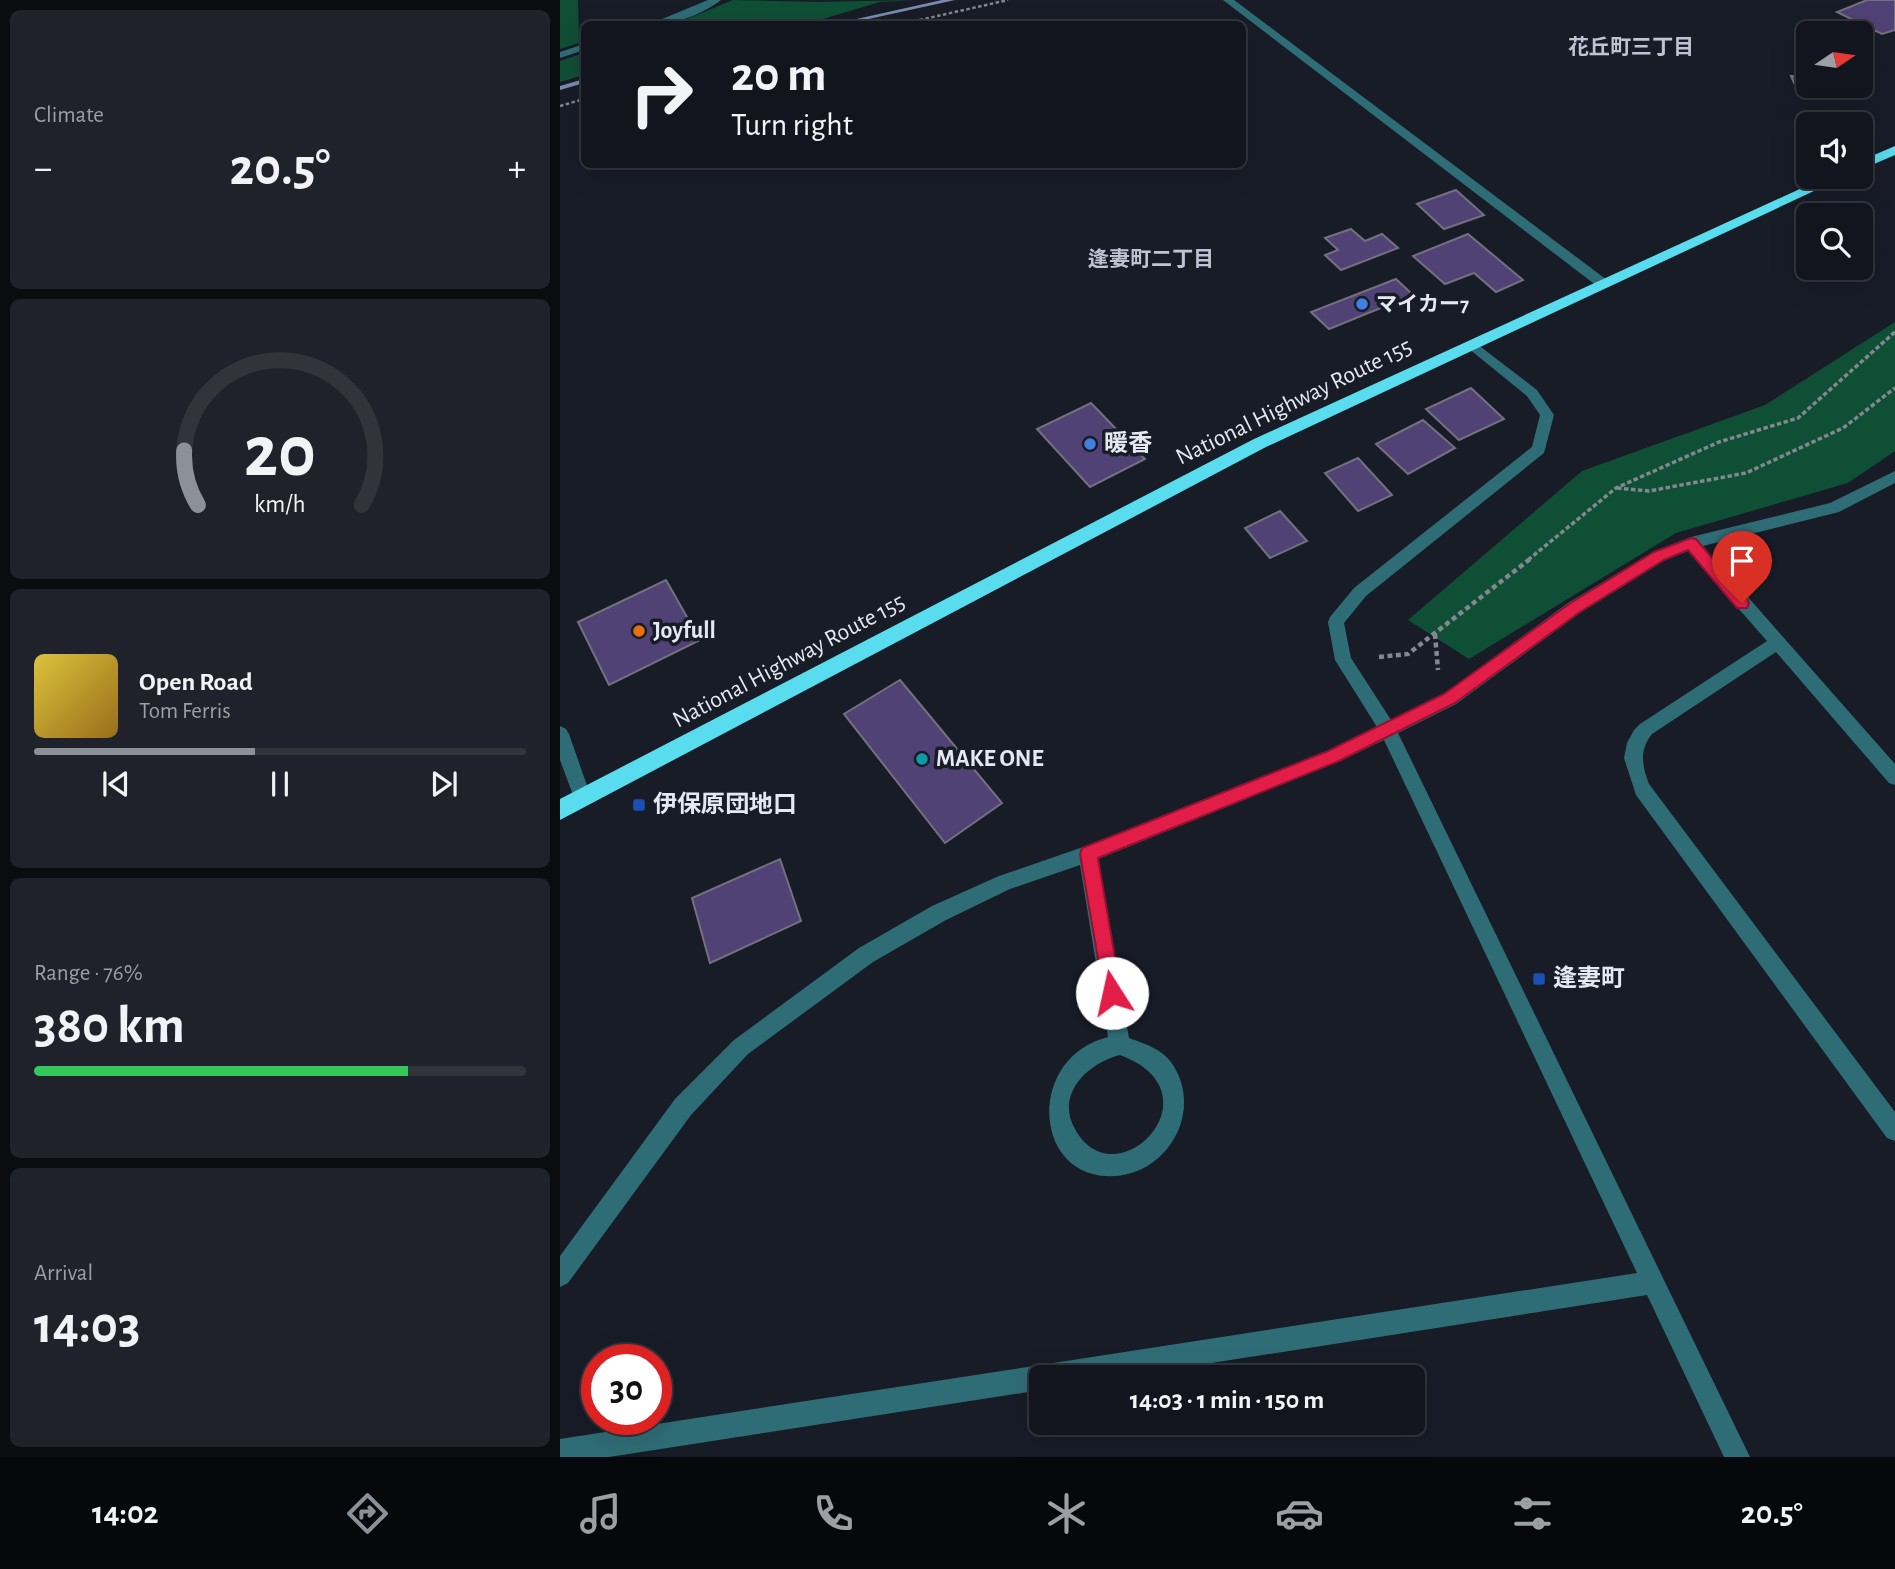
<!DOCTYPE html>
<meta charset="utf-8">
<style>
:root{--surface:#12151d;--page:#1f222a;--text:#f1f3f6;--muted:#9c9fa4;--line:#31343b;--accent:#8c9099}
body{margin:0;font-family:"Alegreya Sans","Noto Sans JP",sans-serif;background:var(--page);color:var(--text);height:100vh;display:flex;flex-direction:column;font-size:26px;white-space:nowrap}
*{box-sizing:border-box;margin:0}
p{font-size:23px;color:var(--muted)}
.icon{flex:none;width:38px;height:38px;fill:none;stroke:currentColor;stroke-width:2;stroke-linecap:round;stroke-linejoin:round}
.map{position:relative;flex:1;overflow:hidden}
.details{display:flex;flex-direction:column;gap:10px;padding:10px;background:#0a0c10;width:560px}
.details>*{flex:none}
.top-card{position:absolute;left:21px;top:21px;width:665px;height:147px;border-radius:10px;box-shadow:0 7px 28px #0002,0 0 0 2px var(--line);background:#12151d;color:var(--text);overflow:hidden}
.needle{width:46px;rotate:77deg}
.tools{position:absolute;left:1236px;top:21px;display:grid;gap:14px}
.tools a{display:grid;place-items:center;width:77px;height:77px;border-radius:10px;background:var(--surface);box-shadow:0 7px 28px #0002,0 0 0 2px var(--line);font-size:35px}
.speed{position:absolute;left:21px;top:1344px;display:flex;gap:14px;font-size:35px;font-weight:700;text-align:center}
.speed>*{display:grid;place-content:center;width:91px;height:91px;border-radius:50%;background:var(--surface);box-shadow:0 7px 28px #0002,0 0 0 2px var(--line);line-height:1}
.speed .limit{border:10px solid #d22;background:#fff;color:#111}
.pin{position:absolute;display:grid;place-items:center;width:60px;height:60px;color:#fff;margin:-72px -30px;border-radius:50% 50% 50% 0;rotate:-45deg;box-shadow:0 0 7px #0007}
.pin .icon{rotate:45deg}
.me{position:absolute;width:77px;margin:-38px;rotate:350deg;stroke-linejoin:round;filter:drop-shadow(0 0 5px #0008)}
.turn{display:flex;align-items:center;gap:24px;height:147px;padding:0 35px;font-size:32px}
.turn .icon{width:91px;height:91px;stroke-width:2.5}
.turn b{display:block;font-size:49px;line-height:60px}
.big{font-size:52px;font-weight:700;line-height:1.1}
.details .card{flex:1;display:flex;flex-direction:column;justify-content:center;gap:10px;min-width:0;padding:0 24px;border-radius:10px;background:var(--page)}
.details .dial{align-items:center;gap:0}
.dial svg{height:182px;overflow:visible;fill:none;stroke:var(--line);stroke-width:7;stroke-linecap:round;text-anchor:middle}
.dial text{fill:var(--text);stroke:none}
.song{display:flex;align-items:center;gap:21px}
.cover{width:84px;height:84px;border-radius:10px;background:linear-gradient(135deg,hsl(50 70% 55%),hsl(40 70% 35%))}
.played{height:7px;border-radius:4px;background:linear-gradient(90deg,var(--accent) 45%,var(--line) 45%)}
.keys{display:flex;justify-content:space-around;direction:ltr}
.heat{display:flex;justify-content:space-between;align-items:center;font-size:38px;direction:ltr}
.charge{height:10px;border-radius:5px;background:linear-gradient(90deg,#34c759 76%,var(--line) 0)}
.trip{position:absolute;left:469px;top:1365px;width:396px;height:70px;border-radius:10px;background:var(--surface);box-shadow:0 7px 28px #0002,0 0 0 2px var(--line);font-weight:700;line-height:70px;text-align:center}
.tabs{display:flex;height:112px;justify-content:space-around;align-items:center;background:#07080c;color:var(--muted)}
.tabs .icon{width:49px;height:49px}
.tabs .on{color:var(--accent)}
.tabs b{font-size:32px;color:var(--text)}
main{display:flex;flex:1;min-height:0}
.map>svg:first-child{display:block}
.green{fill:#0f4f35}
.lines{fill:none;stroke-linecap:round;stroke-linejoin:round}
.stream{fill:#798bb0;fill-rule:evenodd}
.building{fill:#504275;stroke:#73707f;stroke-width:2}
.path-far2{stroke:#838790;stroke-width:2.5;stroke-dasharray:3.5 2.5;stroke-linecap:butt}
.path-far1{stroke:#838790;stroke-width:3.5;stroke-dasharray:4.5 2.5;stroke-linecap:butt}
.path{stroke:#838790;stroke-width:4.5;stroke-dasharray:5 3.5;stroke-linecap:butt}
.minor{fill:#2f6d76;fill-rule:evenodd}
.highway{fill:#59dced;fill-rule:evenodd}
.route{fill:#e11d48;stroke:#92132f;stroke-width:2}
.shop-dot{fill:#3f7fe0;stroke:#181c27;stroke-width:2.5}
.food-dot{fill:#e8710a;stroke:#181c27;stroke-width:2.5}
.culture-dot{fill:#0f9aa8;stroke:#181c27;stroke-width:2.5}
.transit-dot{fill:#1a4fb4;stroke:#181c27;stroke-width:2.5}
.labels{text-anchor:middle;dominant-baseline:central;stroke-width:7;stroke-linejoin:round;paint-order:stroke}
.far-neighbourhood-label{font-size:21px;font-weight:bold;fill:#bec4d4;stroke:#181c27}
.far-poi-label{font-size:21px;font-weight:bold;fill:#e5e8f0;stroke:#181c27;text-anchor:start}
.street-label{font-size:24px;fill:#e5e8f0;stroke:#181c27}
.poi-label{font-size:24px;font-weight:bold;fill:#e5e8f0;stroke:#181c27;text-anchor:start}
</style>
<main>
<section class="details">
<div class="card"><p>Climate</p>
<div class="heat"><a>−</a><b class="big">20.5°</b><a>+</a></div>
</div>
<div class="card dial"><svg viewBox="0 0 100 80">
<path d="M14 69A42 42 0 1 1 86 69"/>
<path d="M14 69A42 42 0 0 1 8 45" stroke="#8c9099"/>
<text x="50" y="56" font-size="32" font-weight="700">20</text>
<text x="50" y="72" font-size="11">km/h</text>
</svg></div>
<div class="card">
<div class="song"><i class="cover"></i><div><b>Open Road</b><p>Tom Ferris</p></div></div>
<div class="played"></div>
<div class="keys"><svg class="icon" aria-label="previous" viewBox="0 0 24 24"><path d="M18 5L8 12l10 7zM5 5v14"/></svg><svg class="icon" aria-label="pause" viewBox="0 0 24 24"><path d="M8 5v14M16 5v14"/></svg><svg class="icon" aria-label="next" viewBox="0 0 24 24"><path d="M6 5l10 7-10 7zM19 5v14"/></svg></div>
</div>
<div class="card"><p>Range · 76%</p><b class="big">380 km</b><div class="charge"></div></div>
<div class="card"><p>Arrival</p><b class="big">14:03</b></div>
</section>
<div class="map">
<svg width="1335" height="1457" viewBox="0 0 1335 1457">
<rect width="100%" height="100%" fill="#181c27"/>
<!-- green -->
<g class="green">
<path d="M0 0H18L19 43 0 49Z"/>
<path d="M173 0 257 2 355 0 320 2 246 24H115Z"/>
<path d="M24 53V75L0 82V61Z"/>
<path d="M1335 322V451L1288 483 1116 533 909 659 848 620 1022 471 1205 405Z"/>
</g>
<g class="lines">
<!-- stream -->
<g class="stream">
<path d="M382 0H395L286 24H274Z"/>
<path d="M24 79V83L0 90V86Z"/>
</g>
</g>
<!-- building -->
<g class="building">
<path d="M1307 0H1335V30L1322 34 1277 12Z"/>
<path d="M1231 76 1248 77V86L1300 85 1302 88 1277 87 1282 97 1240 96Z"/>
<path d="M896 190 924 215 884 229 857 204Z"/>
<path d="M791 229 805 241 822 234 838 248 781 270 765 255 778 250 765 238Z"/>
<path d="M908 234 963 280 936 292 914 273 885 284 853 256Z"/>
<path d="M836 279 853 295 769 329 751 312Z"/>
<path d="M911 388 944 419 899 440 866 409Z"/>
<path d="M531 403 585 459 530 487 477 429Z"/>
<path d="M863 420 895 448 848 474 816 444Z"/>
<path d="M798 458 832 495 798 511 765 473Z"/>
<path d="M720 511 747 541 710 558 685 528Z"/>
<path d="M106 580 140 640 49 685 18 622Z"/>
<path d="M340 680 442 803 385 843 284 714Z"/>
<path d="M220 859 241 921 150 963 132 898Z"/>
</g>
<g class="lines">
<!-- path-far2 -->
<g class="path-far2">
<path d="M342 24 448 0"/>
<path d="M0 106 24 99"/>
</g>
<!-- path-far1 -->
<g class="path-far1">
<path d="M1057 488 1089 491 1186 473 1283 428 1335 388"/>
<path d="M968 560 1056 488 1159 442 1238 418 1335 332"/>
</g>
<!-- path -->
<g class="path">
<path d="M875 634 878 670"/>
<path d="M819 657 848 654 970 559"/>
</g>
<!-- minor -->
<g class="minor">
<path d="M148 0H161C143 14 113 26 90 24Z"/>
<path d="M663 0H674L1047 280V286H1037Z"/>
<path d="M24 44V50L0 58V52Z"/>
<path d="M913 341 977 390 994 415 984 453 806 596 784 623 791 658 831 720 884 694 1008 603 1093 552 1131 537 1270 503 1335 471V483L1279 512 1143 546 1335 764V785L1329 783 1216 652 1092 734C1079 750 1082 766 1089 784L1335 1112V1141L1327 1138 1076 795 1064 758 1067 743 1074 730 1080 724 1207 641 1128 551 1105 560 1020 613 896 704 838 733 1190 1457H1164L1087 1295 562 1377H481V1390L49 1457H0V1439L1077 1273 824 740 780 761 538 859 569 1038C586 1044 604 1050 613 1065 645 1115 603 1180 546 1176 472 1172 468 1057 548 1037L520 865 450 889 386 920 313 962 188 1054 131 1115 8 1283 0 1287V1256L115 1099 174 1040 299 948 372 906 439 876 526 846 768 751 817 727 775 660 768 622 770 617 794 588 972 447 980 415 967 396 908 348V342ZM560 1055C663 1093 555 1203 515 1129 495 1094 528 1063 560 1055Z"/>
<path d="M0 726 6 729 9 734 31 797 28 803 22 805 16 803 0 760Z"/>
</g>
<!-- highway -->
<g class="highway">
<path d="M1335 146V155L1300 170V161Z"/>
<path d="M1266 177H1284L706 447 0 820V799L694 439Z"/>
</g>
</g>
<!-- route -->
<path class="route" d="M1131 538 1136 539 1187 599 1189 603 1187 608H1177L1128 550 1104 560 1020 612 895 703 779 761 538 858 561 993 558 1000 552 1002 545 1000 520 854 522 848 768 751 884 694 1009 604 1094 552Z"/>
<!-- markers -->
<g class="shop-dot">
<circle cx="802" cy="304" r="7"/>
<circle cx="530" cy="444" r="7"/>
</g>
<circle class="food-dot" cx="79" cy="631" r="7"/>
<circle class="culture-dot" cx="362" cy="759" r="7"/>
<g class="transit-dot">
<rect x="72" y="798" width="14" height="14" rx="3.5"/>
<rect x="972" y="972" width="14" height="14" rx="3.5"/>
</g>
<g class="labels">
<!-- far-neighbourhood labels -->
<g class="far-neighbourhood-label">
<text x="1071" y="47">花丘町三丁目</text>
<text x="591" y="259">逢妻町二丁目</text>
</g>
<!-- far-poi labels -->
<g class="far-poi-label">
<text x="816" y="304">マイカー7</text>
</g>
<!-- street labels -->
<g class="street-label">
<text transform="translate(734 402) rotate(-26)">National Highway Route 155</text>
<text transform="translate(229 661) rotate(-28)">National Highway Route 155</text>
</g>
<!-- poi labels -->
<g class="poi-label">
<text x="544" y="444">暖香</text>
<text x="93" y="631">Joyfull</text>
<text x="376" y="759">MAKE ONE</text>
<text x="93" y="805">伊保原団地口</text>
<text x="993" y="979">逢妻町</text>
</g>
</g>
</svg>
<div class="tools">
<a><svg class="needle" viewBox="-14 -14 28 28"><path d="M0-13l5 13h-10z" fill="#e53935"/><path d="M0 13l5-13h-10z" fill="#9c9fa4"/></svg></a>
<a><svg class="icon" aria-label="sound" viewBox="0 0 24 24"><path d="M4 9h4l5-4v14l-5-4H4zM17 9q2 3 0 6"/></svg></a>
<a><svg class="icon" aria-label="search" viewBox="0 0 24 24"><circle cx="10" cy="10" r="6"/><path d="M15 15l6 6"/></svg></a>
</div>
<div class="speed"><div class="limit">30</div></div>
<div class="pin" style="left:1182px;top:603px;background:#d93025"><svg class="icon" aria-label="arrive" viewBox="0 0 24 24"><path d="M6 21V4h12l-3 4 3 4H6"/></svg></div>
<svg class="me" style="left:552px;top:993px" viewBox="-20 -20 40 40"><circle r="19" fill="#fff"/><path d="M0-13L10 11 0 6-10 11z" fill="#e11d48"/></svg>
<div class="trip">14:03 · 1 min · 150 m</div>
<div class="top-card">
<div class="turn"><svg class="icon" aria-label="right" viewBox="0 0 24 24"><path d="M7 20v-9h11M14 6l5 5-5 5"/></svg><div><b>20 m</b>Turn right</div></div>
</div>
</div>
</main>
<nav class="tabs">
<b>14:02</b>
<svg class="icon on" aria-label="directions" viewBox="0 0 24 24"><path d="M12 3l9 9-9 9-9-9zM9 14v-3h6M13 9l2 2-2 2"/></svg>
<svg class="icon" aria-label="music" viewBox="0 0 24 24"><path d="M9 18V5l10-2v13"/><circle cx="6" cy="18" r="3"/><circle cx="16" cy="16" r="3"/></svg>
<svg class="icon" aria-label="phone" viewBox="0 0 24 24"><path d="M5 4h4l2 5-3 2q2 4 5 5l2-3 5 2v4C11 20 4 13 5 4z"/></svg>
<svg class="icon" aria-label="climate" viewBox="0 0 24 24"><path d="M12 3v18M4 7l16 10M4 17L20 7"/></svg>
<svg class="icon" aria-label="car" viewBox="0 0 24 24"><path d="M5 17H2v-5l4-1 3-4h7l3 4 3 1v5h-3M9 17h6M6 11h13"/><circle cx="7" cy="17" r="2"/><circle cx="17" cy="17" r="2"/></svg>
<svg class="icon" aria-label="filters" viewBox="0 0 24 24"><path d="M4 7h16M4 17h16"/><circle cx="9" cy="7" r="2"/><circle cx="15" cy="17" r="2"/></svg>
<b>20.5°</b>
</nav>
